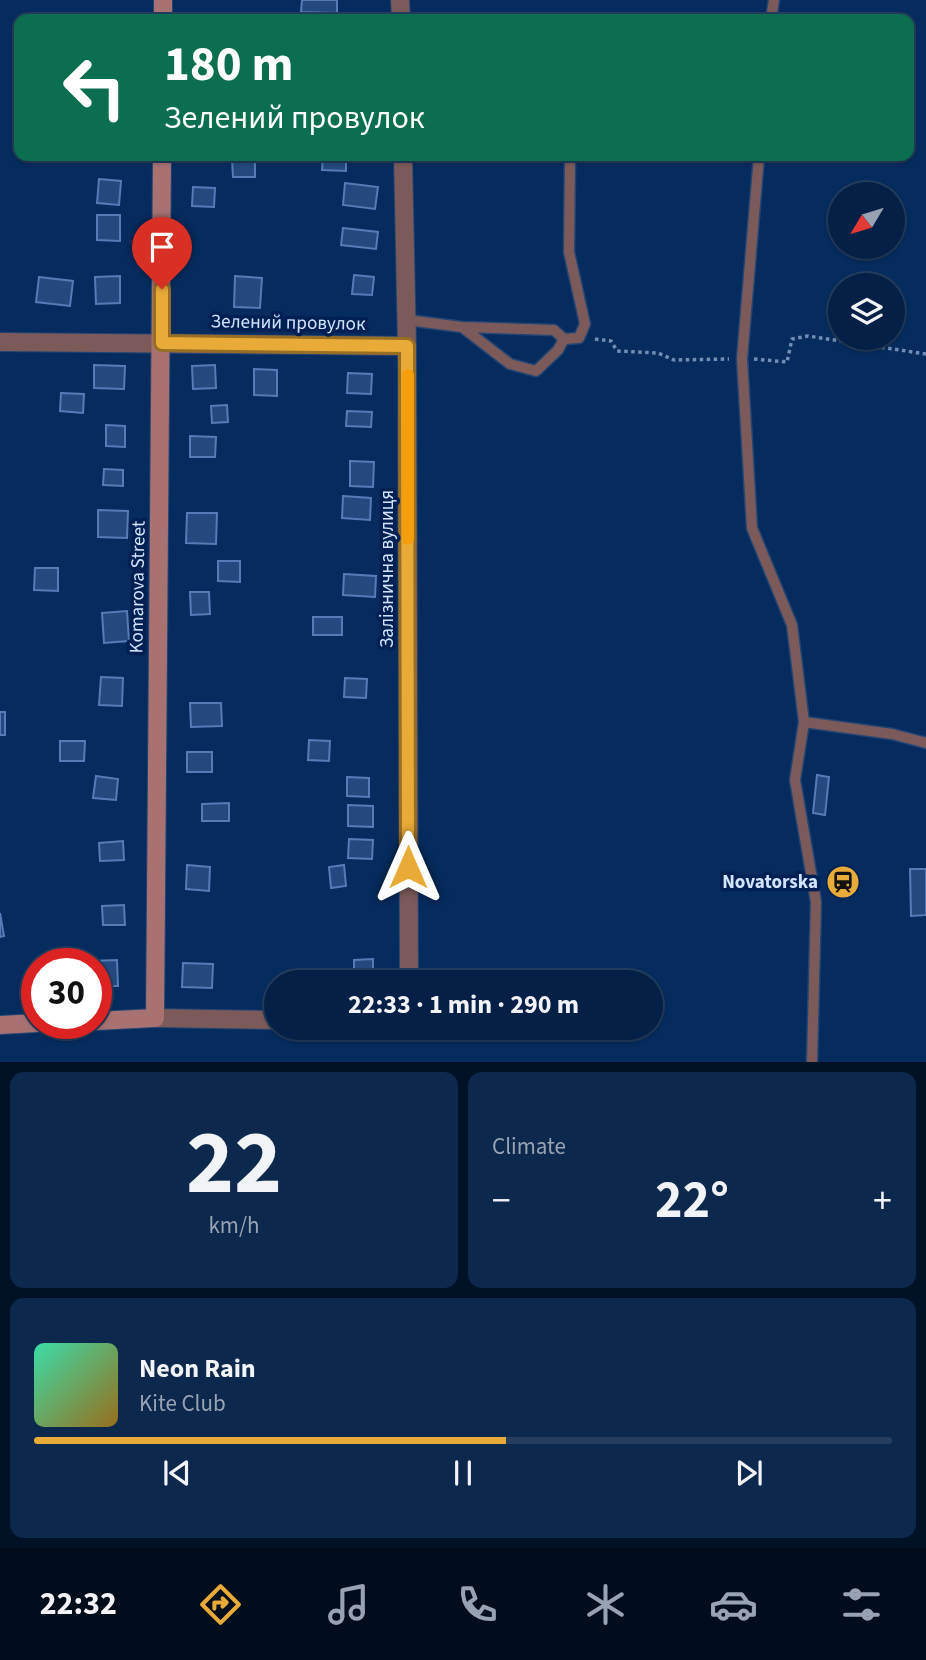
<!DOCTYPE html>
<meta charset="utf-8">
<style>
:root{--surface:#042046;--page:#0d284d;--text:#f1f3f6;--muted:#97a3b3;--line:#253e5f;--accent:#e9ab38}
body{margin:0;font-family:"Source Sans 3",sans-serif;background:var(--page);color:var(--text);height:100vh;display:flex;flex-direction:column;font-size:26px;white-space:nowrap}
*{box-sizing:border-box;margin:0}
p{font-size:23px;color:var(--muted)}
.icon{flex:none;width:38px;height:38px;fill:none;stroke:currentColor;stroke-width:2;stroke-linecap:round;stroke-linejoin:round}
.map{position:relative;height:1062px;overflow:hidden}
.drawer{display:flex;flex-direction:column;gap:10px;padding:10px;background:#021226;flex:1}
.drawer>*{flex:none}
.banner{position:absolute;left:14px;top:14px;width:900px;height:147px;border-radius:14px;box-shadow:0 2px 5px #0004,0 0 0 2px var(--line);background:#0b6e4f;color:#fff;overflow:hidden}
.needle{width:46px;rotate:232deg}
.buttons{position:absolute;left:828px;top:182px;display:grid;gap:14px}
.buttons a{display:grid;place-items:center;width:77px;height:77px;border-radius:50%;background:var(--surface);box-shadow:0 2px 5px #0004,0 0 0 2px var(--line);font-size:35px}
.speed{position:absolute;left:21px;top:948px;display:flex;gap:14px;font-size:35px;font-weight:700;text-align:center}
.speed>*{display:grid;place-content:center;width:91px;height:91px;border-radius:50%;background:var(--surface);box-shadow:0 2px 5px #0004,0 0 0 2px var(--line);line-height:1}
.speed .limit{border:10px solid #d22;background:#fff;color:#111}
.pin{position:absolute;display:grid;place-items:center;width:60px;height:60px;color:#fff;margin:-72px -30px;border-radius:50% 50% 50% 0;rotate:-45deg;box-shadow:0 0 7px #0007}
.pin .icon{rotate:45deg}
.me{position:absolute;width:77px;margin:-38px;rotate:0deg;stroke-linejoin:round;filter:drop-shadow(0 0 5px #0008)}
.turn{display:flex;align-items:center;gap:24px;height:147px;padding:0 35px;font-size:32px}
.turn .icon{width:91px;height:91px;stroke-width:2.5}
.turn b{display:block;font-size:49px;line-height:60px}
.big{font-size:52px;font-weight:700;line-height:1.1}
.drawer .card{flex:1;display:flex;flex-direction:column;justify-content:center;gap:10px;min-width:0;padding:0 24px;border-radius:14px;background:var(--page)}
.drawer .dial{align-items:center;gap:0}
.dial b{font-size:91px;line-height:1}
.song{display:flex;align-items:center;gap:21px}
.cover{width:84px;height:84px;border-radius:10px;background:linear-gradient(135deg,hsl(160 70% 55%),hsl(40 70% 35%))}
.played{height:7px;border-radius:4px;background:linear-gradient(90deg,var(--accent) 55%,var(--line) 55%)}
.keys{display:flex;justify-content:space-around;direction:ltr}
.heat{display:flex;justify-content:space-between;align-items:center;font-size:38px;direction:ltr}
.drawer .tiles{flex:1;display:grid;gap:10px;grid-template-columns:1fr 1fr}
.card:last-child{grid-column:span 2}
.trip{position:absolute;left:264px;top:970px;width:399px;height:70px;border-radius:35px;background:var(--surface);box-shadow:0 2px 5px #0004,0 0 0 2px var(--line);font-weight:700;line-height:70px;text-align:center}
.dock{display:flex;height:112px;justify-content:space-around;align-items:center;background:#020d1c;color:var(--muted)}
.dock .icon{width:49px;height:49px}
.dock .on{color:var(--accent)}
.dock b{font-size:32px;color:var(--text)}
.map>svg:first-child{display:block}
.building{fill:#24497f;stroke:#557cb7;stroke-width:2}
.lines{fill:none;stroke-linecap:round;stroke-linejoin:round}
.lane-casing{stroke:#224574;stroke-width:13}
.street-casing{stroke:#224574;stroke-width:20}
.secondary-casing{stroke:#224574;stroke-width:20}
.path{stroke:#738eb4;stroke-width:3.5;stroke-dasharray:3.5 3.5;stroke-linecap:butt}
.lane{stroke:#7c5a5a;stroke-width:10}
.street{stroke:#7c5a5a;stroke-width:18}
.secondary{stroke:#a87273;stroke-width:18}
.route-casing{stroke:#976f24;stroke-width:18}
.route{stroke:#e9ab38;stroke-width:12}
.slow{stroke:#f59e0b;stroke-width:12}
.labels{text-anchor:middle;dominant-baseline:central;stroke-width:7;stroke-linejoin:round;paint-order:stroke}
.street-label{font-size:19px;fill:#d1e3fd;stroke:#002053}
.poi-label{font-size:19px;font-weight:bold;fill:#d1e3fd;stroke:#002053;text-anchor:end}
</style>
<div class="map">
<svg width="926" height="1062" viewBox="0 0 926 1062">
<rect width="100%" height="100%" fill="#062b5e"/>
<!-- building -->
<g class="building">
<path d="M302 0H337V13L301 12Z"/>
<path d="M323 156H346V171L322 170Z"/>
<path d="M255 159V177H233L232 160Z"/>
<path d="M99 179 121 181 119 205 97 203Z"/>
<path d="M345 183 378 187 375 209 343 205Z"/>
<path d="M193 187 215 188 214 207 192 206Z"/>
<path d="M97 215H120V241L97 240Z"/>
<path d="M343 228 378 232 376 249 341 245Z"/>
<path d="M354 275 374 277 372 295 352 294Z"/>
<path d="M120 276V303L96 304 95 277Z"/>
<path d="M235 276 262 278 260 308 234 307Z"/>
<path d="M39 277 73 281 70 306 36 302Z"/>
<path d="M94 365 125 366 124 389 94 388Z"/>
<path d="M215 365 216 388 193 389 192 366Z"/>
<path d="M254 369 277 370V396L254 395Z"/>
<path d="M348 373 372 374 371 394 347 393Z"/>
<path d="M61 393 84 394 83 413 60 411Z"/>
<path d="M227 405 228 422 212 423 211 406Z"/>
<path d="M347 411 372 412 371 427 346 426Z"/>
<path d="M106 425 125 426V447L106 446Z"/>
<path d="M190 436 216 437 215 457H190Z"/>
<path d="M350 461 374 462 373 487 350 486Z"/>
<path d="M104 469 123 470V486L103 485Z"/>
<path d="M343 496 371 498 370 520 342 518Z"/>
<path d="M98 510 128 511 127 538 98 537Z"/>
<path d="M187 513H217L216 544 186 543Z"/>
<path d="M218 561H240V582L218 581Z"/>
<path d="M35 568H58V591L34 590Z"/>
<path d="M344 574 376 576 375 597 343 595Z"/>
<path d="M190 592H209L210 614 191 615Z"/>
<path d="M127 611 129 641 104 643 102 613Z"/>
<rect x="313" y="617" width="29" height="18"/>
<path d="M101 677 123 678 122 706 99 705Z"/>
<path d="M345 678 367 679 366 698 344 697Z"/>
<path d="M190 703H221L222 726 191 727Z"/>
<rect x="0" y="712" width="5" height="23"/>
<path d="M309 740 330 741 329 761 308 760Z"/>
<path d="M60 741H85L84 761H60Z"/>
<rect x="187" y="752" width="25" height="20"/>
<path d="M817 775 829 777 825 815 813 813Z"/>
<path d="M96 776 118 779 116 800 93 798Z"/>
<path d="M347 777 369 778V797L347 796Z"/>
<path d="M229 803V821H202V804Z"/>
<path d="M348 805 373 806V827L348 826Z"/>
<path d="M349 839 373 840 372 859 348 858Z"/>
<path d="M123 841 124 860 100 861 99 843Z"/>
<path d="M187 865 210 867 209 891 186 889Z"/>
<path d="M344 865 346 886 331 888 329 867Z"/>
<path d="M910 869H926V915L911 916Z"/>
<path d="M124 905 125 925H103L102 906Z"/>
<path d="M0 913 4 936 0 937Z"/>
<path d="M373 959V982H354V960Z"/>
<path d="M117 960 118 986H96V964H90V961Z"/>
<path d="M183 963 213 964 212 988 182 987Z"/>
</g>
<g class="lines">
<defs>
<g id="lane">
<path d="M771 19 774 0"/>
<path d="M759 156 742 359 752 528 792 625 804 722 795 780 816 902 812 1062"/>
<path d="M407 320 462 327 554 330 564 339 558 350 536 371 510 364 462 327"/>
<path d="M564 339 579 338 585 324 569 252 570 156"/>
<path d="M804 722 892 734 926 743"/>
</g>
<g id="street">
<path d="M400 0 401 19"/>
<path d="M403 156 407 346 409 982"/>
<path d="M0 342 407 346"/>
<path d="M155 1018 276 1020"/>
<path d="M506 1027 561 1031"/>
</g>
<g id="secondary">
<path d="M163 19V0"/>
<path d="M96 1021 155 1018 162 156"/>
<path d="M0 1025 37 1023"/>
</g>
</defs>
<!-- lane casing -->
<use href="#lane" class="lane-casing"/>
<!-- street casing -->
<use href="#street" class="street-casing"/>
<!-- secondary casing -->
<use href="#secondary" class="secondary-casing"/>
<!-- path -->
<g class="path">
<path d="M595 339 611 341 617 351 658 353 674 360 729 359"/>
<path d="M754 359 787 362 792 339 808 336 926 354"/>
</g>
<!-- lane -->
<use href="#lane" class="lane"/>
<!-- street -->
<use href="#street" class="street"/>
<!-- secondary -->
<use href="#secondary" class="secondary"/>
</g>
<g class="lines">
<defs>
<path id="route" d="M162 289V343L407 346 408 867"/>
</defs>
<!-- route casing -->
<use href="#route" class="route-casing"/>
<!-- route -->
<use href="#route" class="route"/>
<!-- slow -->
<path class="slow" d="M408 375V539"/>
</g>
<!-- icons -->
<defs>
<symbol id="station-disc" viewBox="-11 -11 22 22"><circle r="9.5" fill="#e9ab38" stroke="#002053"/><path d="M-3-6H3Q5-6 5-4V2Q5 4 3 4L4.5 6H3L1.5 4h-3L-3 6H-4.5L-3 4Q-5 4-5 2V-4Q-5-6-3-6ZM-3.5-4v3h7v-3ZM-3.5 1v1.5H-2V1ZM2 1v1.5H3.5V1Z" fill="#111"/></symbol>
</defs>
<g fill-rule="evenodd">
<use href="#station-disc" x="824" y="863" width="38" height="38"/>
</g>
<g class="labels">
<!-- street labels -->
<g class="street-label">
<text transform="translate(288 323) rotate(1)">Зелений провулок</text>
<text transform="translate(387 569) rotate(-90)">Залізнична вулиця</text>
<text transform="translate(138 587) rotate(-89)">Komarova Street</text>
</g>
<!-- poi labels -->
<g class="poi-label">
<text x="818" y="882">Novatorska</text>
</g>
</g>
</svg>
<div class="buttons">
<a><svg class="needle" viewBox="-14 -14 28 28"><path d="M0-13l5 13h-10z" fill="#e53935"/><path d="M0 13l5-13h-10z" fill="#97a3b3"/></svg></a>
<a><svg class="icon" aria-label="layers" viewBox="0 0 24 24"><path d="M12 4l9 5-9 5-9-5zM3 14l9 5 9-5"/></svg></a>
</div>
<div class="speed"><div class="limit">30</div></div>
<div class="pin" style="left:162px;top:289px;background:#d93025"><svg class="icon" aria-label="arrive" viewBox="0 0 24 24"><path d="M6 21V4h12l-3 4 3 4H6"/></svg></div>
<svg class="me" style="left:408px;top:867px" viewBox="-20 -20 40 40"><path d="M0-17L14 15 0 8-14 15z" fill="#e9ab38" stroke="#fff" stroke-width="4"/></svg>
<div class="trip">22:33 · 1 min · 290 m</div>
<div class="banner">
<div class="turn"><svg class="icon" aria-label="left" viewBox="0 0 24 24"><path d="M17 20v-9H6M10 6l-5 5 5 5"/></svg><div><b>180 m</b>Зелений провулок</div></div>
</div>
</div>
<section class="drawer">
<div class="tiles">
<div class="card dial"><b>22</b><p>km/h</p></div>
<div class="card"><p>Climate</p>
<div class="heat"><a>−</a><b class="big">22°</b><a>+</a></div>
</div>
<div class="card">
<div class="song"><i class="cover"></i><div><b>Neon Rain</b><p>Kite Club</p></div></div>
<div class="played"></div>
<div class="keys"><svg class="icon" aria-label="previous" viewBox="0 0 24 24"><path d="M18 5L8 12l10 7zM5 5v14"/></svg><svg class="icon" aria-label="pause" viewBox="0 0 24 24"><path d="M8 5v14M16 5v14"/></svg><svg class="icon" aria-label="next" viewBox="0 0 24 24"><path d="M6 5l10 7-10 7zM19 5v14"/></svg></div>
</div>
</div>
</section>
<nav class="dock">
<b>22:32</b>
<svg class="icon on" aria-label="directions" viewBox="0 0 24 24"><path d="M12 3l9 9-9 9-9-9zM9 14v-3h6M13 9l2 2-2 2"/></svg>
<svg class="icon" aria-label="music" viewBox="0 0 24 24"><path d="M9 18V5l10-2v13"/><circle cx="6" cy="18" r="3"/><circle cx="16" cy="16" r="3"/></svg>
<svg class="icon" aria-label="phone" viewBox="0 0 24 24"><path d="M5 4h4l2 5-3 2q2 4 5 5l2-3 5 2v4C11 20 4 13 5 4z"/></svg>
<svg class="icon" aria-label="climate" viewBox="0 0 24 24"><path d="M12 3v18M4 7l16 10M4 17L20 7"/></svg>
<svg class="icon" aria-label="car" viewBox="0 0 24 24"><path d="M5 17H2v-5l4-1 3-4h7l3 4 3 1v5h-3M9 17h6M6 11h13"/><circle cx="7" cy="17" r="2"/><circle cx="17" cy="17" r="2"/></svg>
<svg class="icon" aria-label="filters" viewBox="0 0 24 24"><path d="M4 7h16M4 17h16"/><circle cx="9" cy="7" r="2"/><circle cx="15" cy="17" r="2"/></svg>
</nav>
